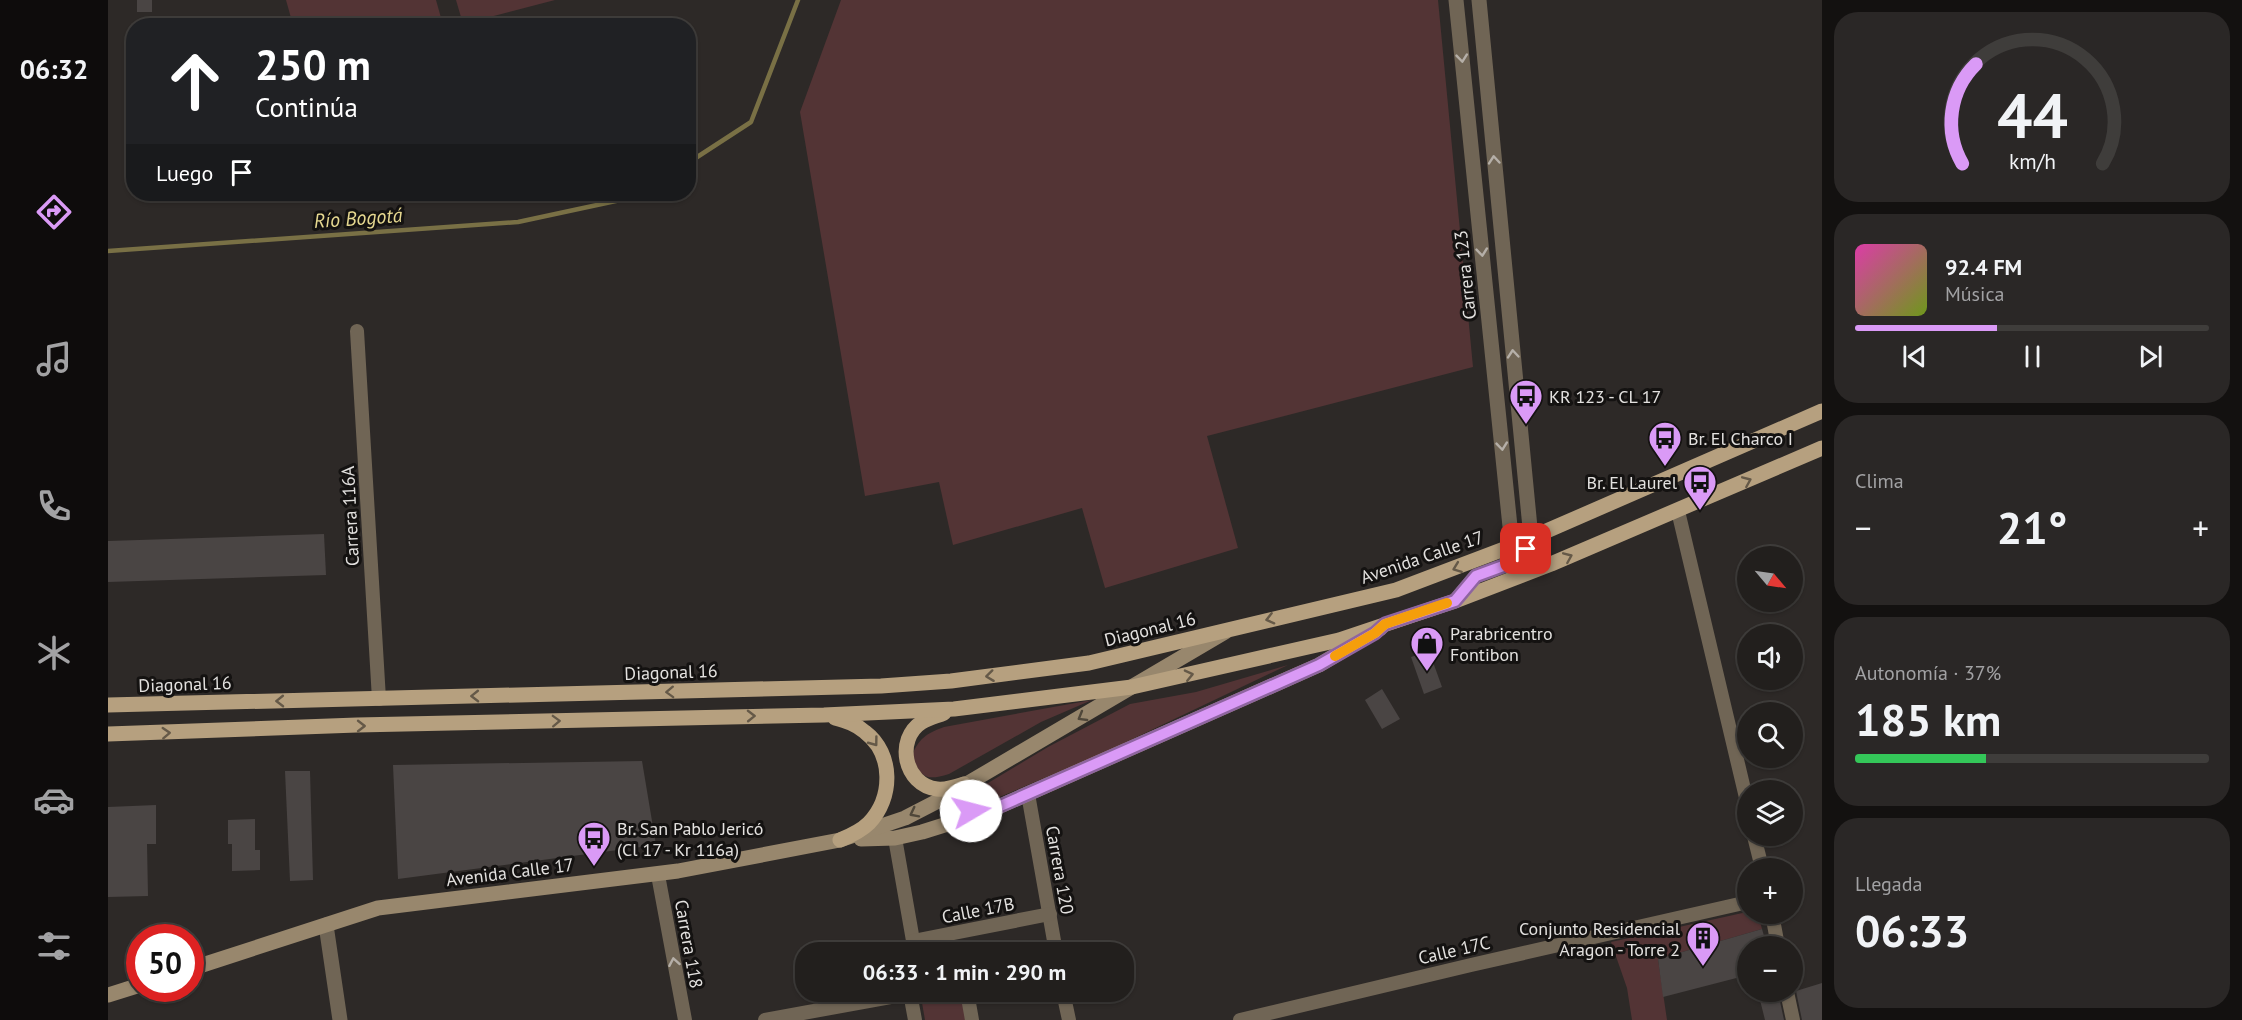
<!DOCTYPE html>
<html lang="es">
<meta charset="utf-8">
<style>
:root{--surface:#221f1d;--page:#2a2726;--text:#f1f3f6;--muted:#a2a2a4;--line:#3f3d3b;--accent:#da9af6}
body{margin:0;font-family:"PT Sans",sans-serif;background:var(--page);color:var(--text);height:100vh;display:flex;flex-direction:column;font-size:22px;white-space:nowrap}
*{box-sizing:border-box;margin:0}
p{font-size:20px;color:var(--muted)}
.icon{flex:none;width:33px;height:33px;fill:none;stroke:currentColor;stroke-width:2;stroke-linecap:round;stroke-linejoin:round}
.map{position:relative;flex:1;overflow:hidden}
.panel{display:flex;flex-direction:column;gap:12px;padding:12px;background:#131110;width:420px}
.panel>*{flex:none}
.guide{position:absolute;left:18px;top:18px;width:570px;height:183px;border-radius:24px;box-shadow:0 2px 4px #0004,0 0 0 2px var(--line);background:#202124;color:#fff;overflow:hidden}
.needle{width:39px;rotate:119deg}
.controls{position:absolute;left:1629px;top:546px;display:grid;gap:12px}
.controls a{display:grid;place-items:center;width:66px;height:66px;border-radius:50%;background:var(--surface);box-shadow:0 2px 4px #0004,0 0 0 2px var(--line);font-size:30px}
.speed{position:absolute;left:18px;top:924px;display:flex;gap:12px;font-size:30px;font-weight:700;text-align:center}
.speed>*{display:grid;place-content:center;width:78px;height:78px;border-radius:50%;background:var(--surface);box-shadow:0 2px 4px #0004,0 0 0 2px var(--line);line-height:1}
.speed .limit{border:9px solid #d22;background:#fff;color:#111}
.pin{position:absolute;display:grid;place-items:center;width:51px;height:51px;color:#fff;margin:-26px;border-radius:12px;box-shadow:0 3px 9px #0006}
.me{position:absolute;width:66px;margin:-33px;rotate:82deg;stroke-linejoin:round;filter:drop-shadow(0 0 4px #0008)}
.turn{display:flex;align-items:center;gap:21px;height:126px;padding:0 30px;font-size:27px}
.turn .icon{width:78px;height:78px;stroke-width:2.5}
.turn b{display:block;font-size:42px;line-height:51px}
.then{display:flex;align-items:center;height:57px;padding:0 30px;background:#0003;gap:12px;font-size:22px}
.big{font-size:45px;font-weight:800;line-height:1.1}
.panel .tile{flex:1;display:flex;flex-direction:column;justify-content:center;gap:9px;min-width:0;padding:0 21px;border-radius:24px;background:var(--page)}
.panel .dial{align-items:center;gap:0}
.dial svg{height:156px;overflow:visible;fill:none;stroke:var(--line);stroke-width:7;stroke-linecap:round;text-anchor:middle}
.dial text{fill:var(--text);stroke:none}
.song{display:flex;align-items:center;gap:18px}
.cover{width:72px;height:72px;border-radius:9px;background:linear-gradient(135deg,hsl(320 70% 55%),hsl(80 70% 35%))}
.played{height:6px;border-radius:3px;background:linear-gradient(90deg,var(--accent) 40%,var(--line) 40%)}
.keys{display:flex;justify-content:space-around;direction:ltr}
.heat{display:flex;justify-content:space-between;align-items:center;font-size:33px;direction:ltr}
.charge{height:9px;border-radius:4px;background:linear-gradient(90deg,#34c759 37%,var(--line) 0)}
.trip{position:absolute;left:687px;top:942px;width:339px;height:60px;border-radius:24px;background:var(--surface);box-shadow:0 2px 4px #0004,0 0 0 2px var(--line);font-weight:800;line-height:60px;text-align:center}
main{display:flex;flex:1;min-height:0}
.tabs{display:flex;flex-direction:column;width:108px;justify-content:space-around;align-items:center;background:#0e0c0c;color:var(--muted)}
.tabs .icon{width:42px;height:42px}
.tabs .current{color:var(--accent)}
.tabs b{font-size:27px;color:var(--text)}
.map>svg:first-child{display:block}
.green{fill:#533435}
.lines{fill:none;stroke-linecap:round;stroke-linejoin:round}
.stream{stroke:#797045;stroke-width:4.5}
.building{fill:#4a4544}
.minor{stroke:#706555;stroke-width:14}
.tertiary{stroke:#706555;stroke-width:15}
.secondary{stroke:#98876d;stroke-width:15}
.primary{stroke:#b6a07f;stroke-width:15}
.oneway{stroke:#b5afa8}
.oneway2{stroke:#655948}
.oneway3{stroke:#4f473a}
.route-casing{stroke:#8e64a0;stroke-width:15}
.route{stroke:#da9af6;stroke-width:10}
.slow{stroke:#f59e0b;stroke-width:10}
.labels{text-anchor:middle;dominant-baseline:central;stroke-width:6;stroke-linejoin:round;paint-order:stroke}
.street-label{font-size:18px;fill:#e3e1df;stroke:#141211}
.poi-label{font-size:18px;fill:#e3e1df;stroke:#141211;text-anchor:start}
.water-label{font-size:20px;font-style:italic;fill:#e6d890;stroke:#141211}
</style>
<main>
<nav class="tabs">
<b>06:32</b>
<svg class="icon current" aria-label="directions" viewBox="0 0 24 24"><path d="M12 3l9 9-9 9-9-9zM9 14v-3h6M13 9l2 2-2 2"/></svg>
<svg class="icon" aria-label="music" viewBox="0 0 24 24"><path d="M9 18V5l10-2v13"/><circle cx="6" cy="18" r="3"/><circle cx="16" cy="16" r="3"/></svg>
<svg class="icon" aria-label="phone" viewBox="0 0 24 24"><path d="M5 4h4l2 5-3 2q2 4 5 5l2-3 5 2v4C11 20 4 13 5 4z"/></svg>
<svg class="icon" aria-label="climate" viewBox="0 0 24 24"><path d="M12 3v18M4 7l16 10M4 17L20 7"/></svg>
<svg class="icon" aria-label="car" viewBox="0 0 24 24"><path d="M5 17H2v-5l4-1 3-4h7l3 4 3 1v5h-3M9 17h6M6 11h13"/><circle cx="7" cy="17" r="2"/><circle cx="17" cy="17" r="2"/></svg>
<svg class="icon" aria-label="filters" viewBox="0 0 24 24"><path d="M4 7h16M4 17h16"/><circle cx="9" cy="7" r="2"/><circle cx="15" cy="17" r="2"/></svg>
</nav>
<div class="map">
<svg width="1714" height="1020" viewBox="0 0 1714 1020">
<rect width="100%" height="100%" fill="#2d2927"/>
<!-- green -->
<g class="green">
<path d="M178 0H328L335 25H185Z"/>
<path d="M348 0H447L355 24Z"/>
<path d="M733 0H1330L1365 367 1099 436 1130 548 997 588 974 508 845 545 831 482 757 496 692 112Z"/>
<path d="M1180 665 991 755 875 804H867L864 798 875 786 940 747 1022 704 1088 692Z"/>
<path d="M984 700 933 722 841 774C818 781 813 778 804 756 810 739 819 733 836 727Z"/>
<path d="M1639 912 1650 914 1654 929 1550 959 1559 1020H1524L1519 988 1503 942Z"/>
<path d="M838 992H854L859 1020H817L813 997Z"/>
</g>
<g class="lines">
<!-- stream -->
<g class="stream">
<path d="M580 163 643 122 690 0"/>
<path d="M0 251 410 222 531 196 535 194"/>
</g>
</g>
<!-- building -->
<g class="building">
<rect x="29" y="0" width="15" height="12"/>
<path d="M216 534 218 575 0 582V541Z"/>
<path d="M1321 651 1334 687 1316 694 1303 657Z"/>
<path d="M1274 689 1292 719 1274 729 1257 700Z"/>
<path d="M534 761 548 845 290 879 285 765Z"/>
<path d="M177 771H202L205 880 182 881Z"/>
<path d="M48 805V844H39L40 896 0 897V807Z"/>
<path d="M147 819V850H152V870L124 871V844H120V820Z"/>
<path d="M1654 929 1659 946H1640V975L1555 997 1550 959Z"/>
<path d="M1714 983V1020H1694L1688 991Z"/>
<path d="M1650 992H1670L1676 1020H1657Z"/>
</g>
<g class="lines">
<!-- minor -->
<g class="minor">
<path d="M249 331 271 699"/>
<path d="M1570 511 1640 806"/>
<path d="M920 794 948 952"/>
<path d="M1646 836 1654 868"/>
<path d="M787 838 807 952"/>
<path d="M550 875 577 1020"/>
<path d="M1664 914 1670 946"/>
<path d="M805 941 942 914"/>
<path d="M859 992 864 1020"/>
<path d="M955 992 961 1020"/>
<path d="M1679 992 1685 1020"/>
<path d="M802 993 807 1020"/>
<path d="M657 1020 810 992"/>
<path d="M1132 1020 1363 965 1640 902"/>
</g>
<!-- tertiary -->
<g class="tertiary">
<path d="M1348 0 1404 546"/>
<path d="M1347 601 1368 576 1406 562 1418 549 1423 538 1371 0"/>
<path d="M218 925 232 1020"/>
</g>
<!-- secondary -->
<g class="secondary">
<path d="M856 784C853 797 857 807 868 815"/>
<path d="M753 839 787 838 814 832 881 811 1211 665 1273 628"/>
<path d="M82 969 270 908 570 871 732 840 797 818 828 802 1117 632"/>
<path d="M0 995 32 985"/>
</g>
<!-- primary -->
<g class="primary">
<path d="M0 705 773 686 843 681 981 663 1288 590 1404 546 1714 411"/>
<path d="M836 713C829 716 821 718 814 722 787 739 796 785 829 789 839 790 847 787 856 784"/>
<path d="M727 718C738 721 748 724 757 732 786 754 785 798 761 823 753 831 742 836 732 840"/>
<path d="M0 734 249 725 716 715 846 709 1024 687 1231 640 1347 601 1443 564 1714 448"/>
</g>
</g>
<!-- one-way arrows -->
<defs><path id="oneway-chevron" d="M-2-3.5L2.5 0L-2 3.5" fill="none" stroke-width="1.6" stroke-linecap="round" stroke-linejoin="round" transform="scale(1.5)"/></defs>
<g class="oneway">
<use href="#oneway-chevron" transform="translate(1354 58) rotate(84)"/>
<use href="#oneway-chevron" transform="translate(1386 160) rotate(-95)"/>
<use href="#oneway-chevron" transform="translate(1374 252) rotate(84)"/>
<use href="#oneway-chevron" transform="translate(1405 354) rotate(-95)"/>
<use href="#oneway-chevron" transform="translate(1394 446) rotate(84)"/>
<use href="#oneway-chevron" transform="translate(566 962) rotate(-100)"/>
</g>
<g class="oneway2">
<use href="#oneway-chevron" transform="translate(1639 481) rotate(-23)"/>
<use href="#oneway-chevron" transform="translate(1460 557) rotate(-23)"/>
<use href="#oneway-chevron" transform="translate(1349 568) rotate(159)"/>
<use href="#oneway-chevron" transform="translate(1162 619) rotate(166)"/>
<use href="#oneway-chevron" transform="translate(1081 675) rotate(-13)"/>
<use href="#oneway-chevron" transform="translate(882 676) rotate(173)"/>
<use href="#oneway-chevron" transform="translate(562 692) rotate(178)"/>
<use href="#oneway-chevron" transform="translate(367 696) rotate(179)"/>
<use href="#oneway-chevron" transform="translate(172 701) rotate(179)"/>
<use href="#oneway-chevron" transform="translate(643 716) rotate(-1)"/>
<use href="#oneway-chevron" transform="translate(448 721) rotate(-2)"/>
<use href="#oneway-chevron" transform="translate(253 726)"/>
<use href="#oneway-chevron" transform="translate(58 733) rotate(-3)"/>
<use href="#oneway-chevron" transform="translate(766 742) rotate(53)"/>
</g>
<g class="oneway3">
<use href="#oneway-chevron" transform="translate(974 717) rotate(150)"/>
<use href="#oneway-chevron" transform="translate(806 813) rotate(153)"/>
</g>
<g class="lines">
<defs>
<path id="route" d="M863 811 868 815 881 811 1211 665 1267 633 1277 624 1347 601 1368 576 1406 562 1418 549"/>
</defs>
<!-- route casing -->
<use href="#route" class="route-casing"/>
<!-- route -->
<use href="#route" class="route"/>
<!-- slow -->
<path class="slow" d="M1227 656 1267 633 1277 624 1339 603"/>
</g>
<!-- icons -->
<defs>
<symbol id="bus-pin" viewBox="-11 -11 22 30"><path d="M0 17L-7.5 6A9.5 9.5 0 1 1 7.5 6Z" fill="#da9af6" stroke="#141211"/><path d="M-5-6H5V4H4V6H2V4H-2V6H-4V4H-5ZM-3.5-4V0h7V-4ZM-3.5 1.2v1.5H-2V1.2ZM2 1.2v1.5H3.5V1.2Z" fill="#111"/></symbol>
<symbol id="shop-pin" viewBox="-11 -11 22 30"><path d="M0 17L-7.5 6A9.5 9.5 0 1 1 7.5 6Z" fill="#da9af6" stroke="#141211"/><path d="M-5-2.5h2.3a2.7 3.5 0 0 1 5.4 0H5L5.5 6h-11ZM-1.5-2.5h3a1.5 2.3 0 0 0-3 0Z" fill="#111"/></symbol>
<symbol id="building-pin" viewBox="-11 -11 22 30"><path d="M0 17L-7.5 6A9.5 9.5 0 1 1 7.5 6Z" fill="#da9af6" stroke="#141211"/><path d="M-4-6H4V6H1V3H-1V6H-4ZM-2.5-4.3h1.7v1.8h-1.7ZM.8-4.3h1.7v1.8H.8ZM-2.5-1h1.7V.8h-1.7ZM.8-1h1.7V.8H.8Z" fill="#111"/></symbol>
</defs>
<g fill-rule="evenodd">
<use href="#bus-pin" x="1399" y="377" width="38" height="52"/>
<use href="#bus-pin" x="1538" y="419" width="38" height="52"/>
<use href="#bus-pin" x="1573" y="463" width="38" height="52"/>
<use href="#shop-pin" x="1300" y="624" width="38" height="52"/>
<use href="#bus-pin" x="467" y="819" width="38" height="52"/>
<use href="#building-pin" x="1576" y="919" width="38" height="52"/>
</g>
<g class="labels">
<!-- street labels -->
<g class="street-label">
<text transform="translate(1357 275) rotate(-96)">Carrera 123</text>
<text transform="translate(242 516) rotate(-93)">Carrera 116A</text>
<text transform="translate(1314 557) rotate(-19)">Avenida Calle 17</text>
<text transform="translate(1042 629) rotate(-14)">Diagonal 16</text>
<text transform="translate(563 672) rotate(-2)">Diagonal 16</text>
<text transform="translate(77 684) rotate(-2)">Diagonal 16</text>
<text transform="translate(952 870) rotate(80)">Carrera 120</text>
<text transform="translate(402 872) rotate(-7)">Avenida Calle 17</text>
<text transform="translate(870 910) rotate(-11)">Calle 17B</text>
<text transform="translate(581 944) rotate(80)">Carrera 118</text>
<text transform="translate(1346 950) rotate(-13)">Calle 17C</text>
</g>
<!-- poi labels -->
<g class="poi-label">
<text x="1441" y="396">KR 123 - CL 17</text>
<text x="1580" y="438">Br. El Charco I</text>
<text x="1569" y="482" text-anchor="end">Br. El Laurel</text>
<text x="1342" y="633">Parabricentro<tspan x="1342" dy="21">Fontibon</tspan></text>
<text x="509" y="828">Br. San Pablo Jericó<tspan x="509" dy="21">(Cl 17 - Kr 116a)</tspan></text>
<text x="1572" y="928" text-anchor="end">Conjunto Residencial<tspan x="1572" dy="21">Aragon - Torre 2</tspan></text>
</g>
<!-- water labels -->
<g class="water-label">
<text transform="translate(250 218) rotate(-4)">Río Bogotá</text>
</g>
</g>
</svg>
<div class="controls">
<a><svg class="needle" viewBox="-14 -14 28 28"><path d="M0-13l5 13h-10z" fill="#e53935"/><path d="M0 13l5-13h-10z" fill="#a2a2a4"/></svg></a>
<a><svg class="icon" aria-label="sound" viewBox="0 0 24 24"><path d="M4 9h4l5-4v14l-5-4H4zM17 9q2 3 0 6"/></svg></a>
<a><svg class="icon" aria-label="search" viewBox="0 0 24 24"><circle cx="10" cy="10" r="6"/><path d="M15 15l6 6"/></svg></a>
<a><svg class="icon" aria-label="layers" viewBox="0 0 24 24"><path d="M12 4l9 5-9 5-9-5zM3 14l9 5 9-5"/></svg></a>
<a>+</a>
<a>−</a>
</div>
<div class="speed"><div class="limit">50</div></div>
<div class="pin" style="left:1418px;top:549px;background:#d93025"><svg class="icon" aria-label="arrive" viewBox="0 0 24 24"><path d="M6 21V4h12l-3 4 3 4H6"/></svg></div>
<svg class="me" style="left:863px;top:811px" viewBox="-20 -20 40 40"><circle r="19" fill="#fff"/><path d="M0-13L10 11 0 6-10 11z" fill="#da9af6"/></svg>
<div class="trip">06:33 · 1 min · 290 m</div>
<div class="guide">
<div class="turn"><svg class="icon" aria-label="ahead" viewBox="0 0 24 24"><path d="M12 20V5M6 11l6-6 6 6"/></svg><div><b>250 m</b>Continúa</div></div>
<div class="then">Luego<svg class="icon" aria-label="arrive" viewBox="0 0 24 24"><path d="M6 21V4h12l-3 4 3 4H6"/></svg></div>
</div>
</div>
<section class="panel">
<div class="tile dial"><svg viewBox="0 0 100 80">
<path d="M14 69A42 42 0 1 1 86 69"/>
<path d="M14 69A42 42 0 0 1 21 18" stroke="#da9af6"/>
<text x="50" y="56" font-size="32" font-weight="700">44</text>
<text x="50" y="72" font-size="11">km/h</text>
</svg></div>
<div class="tile">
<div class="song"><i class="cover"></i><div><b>92.4 FM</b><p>Música</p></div></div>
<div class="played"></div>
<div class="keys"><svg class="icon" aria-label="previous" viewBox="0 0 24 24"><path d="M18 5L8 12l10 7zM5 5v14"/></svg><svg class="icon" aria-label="pause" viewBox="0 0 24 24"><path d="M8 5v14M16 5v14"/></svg><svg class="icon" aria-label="next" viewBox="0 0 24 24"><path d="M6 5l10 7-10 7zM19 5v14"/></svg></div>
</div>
<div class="tile"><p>Clima</p>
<div class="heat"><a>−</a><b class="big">21°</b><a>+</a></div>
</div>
<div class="tile"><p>Autonomía · 37%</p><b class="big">185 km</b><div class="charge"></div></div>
<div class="tile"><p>Llegada</p><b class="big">06:33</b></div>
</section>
</main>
